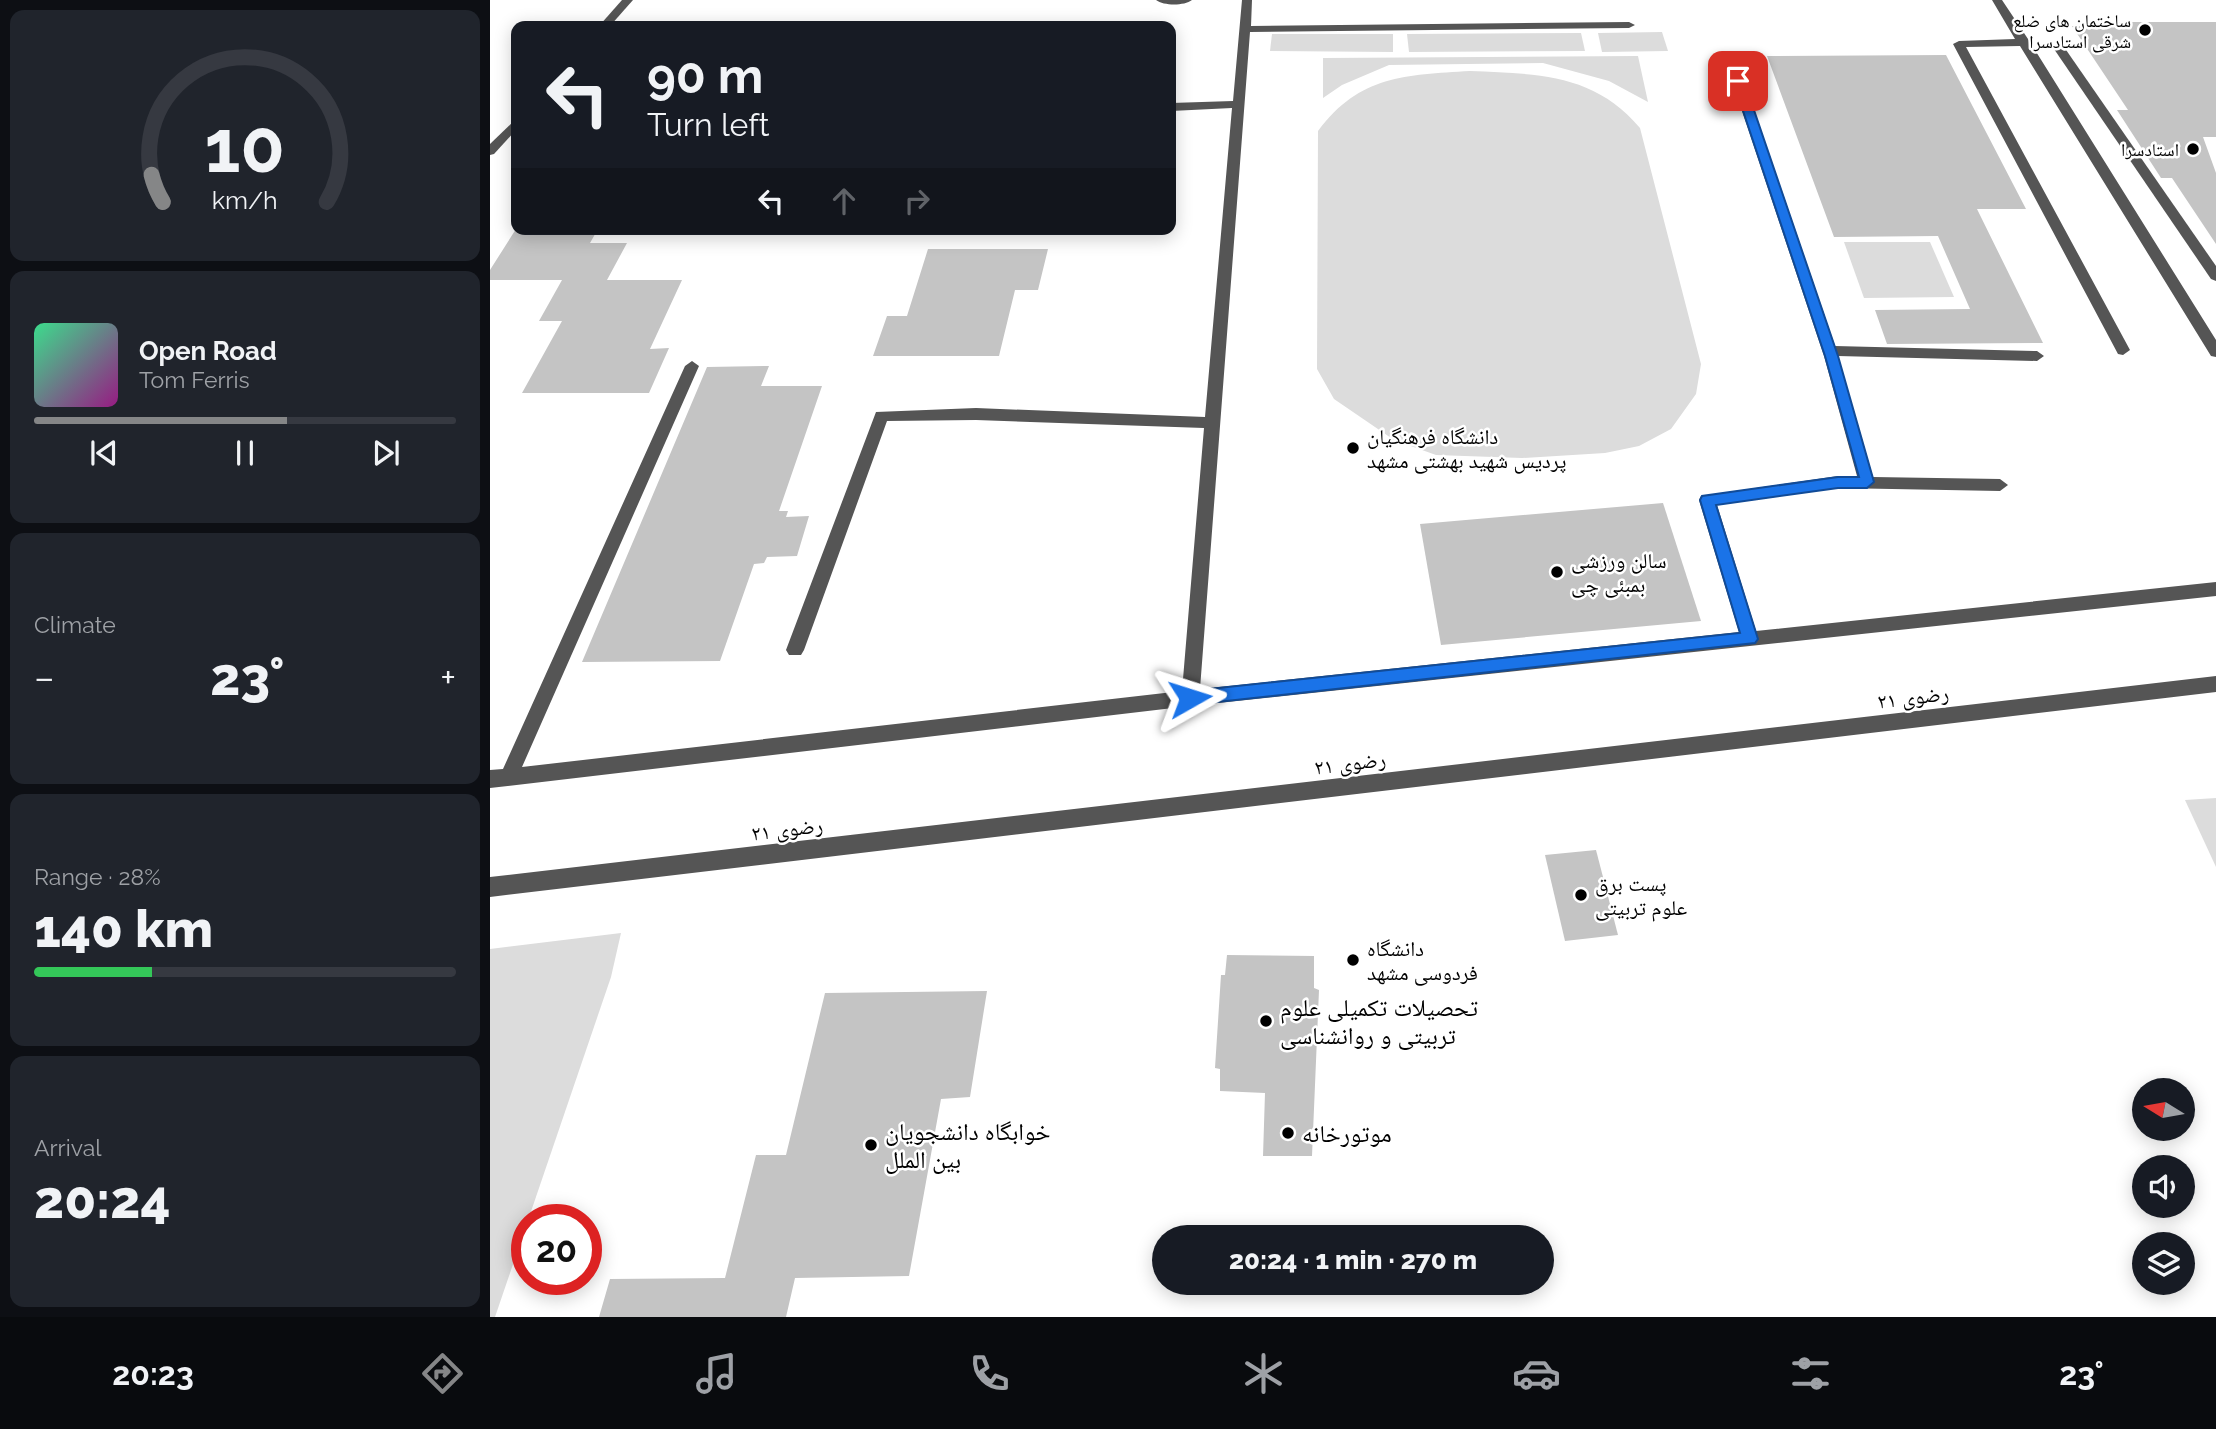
<!DOCTYPE html>
<meta charset="utf-8">
<style>
:root{--surface:#171b24;--page:#20242c;--text:#f1f3f6;--muted:#9ea1a6;--line:#363941;--accent:#858687}
body{margin:0;font-family:Raleway,"Noto Naskh Arabic",sans-serif;background:var(--page);color:var(--text);height:100vh;display:flex;flex-direction:column;font-size:26px;white-space:nowrap}
*{box-sizing:border-box;margin:0}
p{font-size:23px;color:var(--muted)}
.icon{flex:none;width:38px;height:38px;fill:none;stroke:currentColor;stroke-width:2;stroke-linecap:round;stroke-linejoin:round}
.map{position:relative;flex:1;overflow:hidden}
.sheet{display:flex;flex-direction:column;gap:10px;padding:10px;background:#0d0f14;width:490px}
.sheet>*{flex:none}
.guide{position:absolute;left:21px;top:21px;width:665px;height:214px;border-radius:14px;box-shadow:0 4px 18px #0003;background:#171b24;color:var(--text);overflow:hidden}
.needle{width:46px;rotate:281deg}
.controls{position:absolute;left:1642px;top:1078px;display:grid;gap:14px}
.controls a{display:grid;place-items:center;width:63px;height:63px;border-radius:50%;background:var(--surface);box-shadow:0 4px 18px #0003;font-size:35px}
.speed{position:absolute;left:21px;top:1204px;display:flex;gap:14px;font-size:35px;font-weight:700;text-align:center}
.speed>*{display:grid;place-content:center;width:91px;height:91px;border-radius:50%;background:var(--surface);box-shadow:0 4px 18px #0003;line-height:1}
.speed .limit{border:10px solid #d22;background:#fff;color:#111}
.pin{position:absolute;display:grid;place-items:center;width:60px;height:60px;color:#fff;margin:-30px;border-radius:14px;box-shadow:0 4px 10px #0006}
.me{position:absolute;width:77px;margin:-38px;rotate:84deg;stroke-linejoin:round;filter:drop-shadow(0 0 5px #0008)}
.turn{display:flex;align-items:center;gap:24px;height:147px;padding:0 21px;font-size:32px}
.turn .icon{width:91px;height:91px;stroke-width:2.5}
.turn b{display:block;font-size:49px;line-height:60px}
.lanes{display:flex;align-items:center;height:66px;padding:0 21px;background:#0003;justify-content:center;gap:35px;direction:ltr}
.lanes .off{opacity:.35}
.big{font-size:52px;font-weight:800;line-height:1.1}
.sheet .widget{flex:1;display:flex;flex-direction:column;justify-content:center;gap:10px;min-width:0;padding:0 24px;border-radius:14px;background:var(--page)}
.sheet .dial{align-items:center;gap:0}
.dial svg{height:182px;overflow:visible;fill:none;stroke:var(--line);stroke-width:7;stroke-linecap:round;text-anchor:middle}
.dial text{fill:var(--text);stroke:none}
.song{display:flex;align-items:center;gap:21px}
.cover{width:84px;height:84px;border-radius:10px;background:linear-gradient(135deg,hsl(150 70% 55%),hsl(310 70% 35%))}
.played{height:7px;border-radius:4px;background:linear-gradient(90deg,var(--accent) 60%,var(--line) 60%)}
.keys{display:flex;justify-content:space-around;direction:ltr}
.heat{display:flex;justify-content:space-between;align-items:center;font-size:38px;direction:ltr}
.charge{height:10px;border-radius:5px;background:linear-gradient(90deg,#34c759 28%,var(--line) 0)}
.trip{position:absolute;left:662px;top:1225px;width:402px;height:70px;border-radius:35px;background:var(--surface);box-shadow:0 4px 18px #0003;font-weight:800;line-height:70px;text-align:center}
.tabs{display:flex;height:112px;justify-content:space-around;align-items:center;background:#090b0e;color:var(--muted)}
.tabs .icon{width:49px;height:49px}
.tabs .current{color:var(--accent)}
.tabs b{font-size:32px;color:var(--text)}
main{display:flex;flex:1;min-height:0}
.map>svg:first-child{display:block}
.green{fill:#dcdcdc}
.building{fill:#c4c4c4}
.lines{fill:none;stroke-linecap:round;stroke-linejoin:round}
.minor{fill:#555;fill-rule:evenodd}
.route{fill:#1a73e8;stroke:#114b97;stroke-width:2}
.poi-dot{fill:#000;stroke:#fff;stroke-width:2.5}
.labels{text-anchor:middle;dominant-baseline:central;stroke-width:5;stroke-linejoin:round;paint-order:stroke}
.far-poi-label{font-size:18px;fill:#000;stroke:#fff;text-anchor:end}
.poi-label{font-size:21px;fill:#000;stroke:#fff;text-anchor:start}
.street-label{font-size:21px;fill:#000;stroke:#fff}
.near-poi-label{font-size:24px;fill:#000;stroke:#fff;text-anchor:start}
</style>
<main>
<section class="sheet">
<div class="widget dial"><svg viewBox="0 0 100 80">
<path d="M14 69A42 42 0 1 1 86 69"/>
<path d="M14 69A42 42 0 0 1 9 57" stroke="#858687"/>
<text x="50" y="56" font-size="32" font-weight="700">10</text>
<text x="50" y="72" font-size="11">km/h</text>
</svg></div>
<div class="widget">
<div class="song"><i class="cover"></i><div><b>Open Road</b><p>Tom Ferris</p></div></div>
<div class="played"></div>
<div class="keys"><svg class="icon" aria-label="previous" viewBox="0 0 24 24"><path d="M18 5L8 12l10 7zM5 5v14"/></svg><svg class="icon" aria-label="pause" viewBox="0 0 24 24"><path d="M8 5v14M16 5v14"/></svg><svg class="icon" aria-label="next" viewBox="0 0 24 24"><path d="M6 5l10 7-10 7zM19 5v14"/></svg></div>
</div>
<div class="widget"><p>Climate</p>
<div class="heat"><a>−</a><b class="big">23°</b><a>+</a></div>
</div>
<div class="widget"><p>Range · 28%</p><b class="big">140 km</b><div class="charge"></div></div>
<div class="widget"><p>Arrival</p><b class="big">20:24</b></div>
</section>
<div class="map">
<svg width="1726" height="1317" viewBox="0 0 1726 1317">
<rect width="100%" height="100%" fill="#fff"/>
<!-- green -->
<g class="green">
<path d="M1172 32 1178 51 1112 52 1108 33Z"/>
<path d="M1091 33 1095 51 919 52 917 34Z"/>
<path d="M782 34H903V52L780 51Z"/>
<path d="M1148 56 1158 102 1119 81 1053 63 899 65 852 85 833 98V58Z"/>
<path d="M980 71C1047 74 1104 73 1150 128L1211 364 1206 394 1181 429 1149 446 1115 453 1032 458 946 455 904 440 844 399 827 369 828 131C870 75 915 75 980 71Z"/>
<path d="M1354 242H1440L1464 297 1374 298Z"/>
<path d="M1726 798V867L1695 800Z"/>
<path d="M131 933 121 977 5 1317H0V949Z"/>
</g>
<!-- building -->
<g class="building">
<path d="M1624 22H1726V137H1713L1726 173V244L1682 178H1671L1627 110H1638L1582 26H1627Z"/>
<path d="M1456 55 1536 209H1487L1553 343 1397 344 1385 310 1480 309 1448 236 1344 237 1277 56Z"/>
<path d="M26 229H108L100 243H137L117 280H192L160 349 179 348 159 393H32L72 321H49L72 280H0V270Z"/>
<path d="M438 249H558L548 290H525L509 356H383L397 316H417Z"/>
<path d="M279 366 271 386H332L289 511H298L296 517 319 516 307 556 277 557 274 563 264 564 230 661 92 662 217 367Z"/>
<path d="M1173 503 1211 621 951 645 930 524Z"/>
<path d="M1106 850 1128 935 1075 941 1055 855Z"/>
<path d="M737 955 824 956V988L829 990 822 1156H773L775 1093 730 1091V1069L725 1068 731 975H735Z"/>
<path d="M497 991 480 1097 451 1099 419 1276 305 1278 296 1317H109L120 1279 235 1278 266 1155H296L335 993Z"/>
</g>
<g class="lines">
<!-- minor -->
<g class="minor">
<path d="M132 0H143L120 26H109Z"/>
<path d="M666 0H702C694 6 674 6 666 0Z"/>
<path d="M752 0H762L761 26 1139 22 1145 25 1139 28 760 32 710 689 1249 632 1209 500 1211 496 1348 476H1367L1334 356 1234 57 1240 54 1246 57 1345 346 1547 351 1554 356 1547 361 1348 356 1383 477 1510 479 1518 485 1510 491 1348 488 1227 505 1266 631 1726 582V596L700 706 0 788V770L13 769 195 366 202 361 209 366 32 767 692 691 714 428 486 420 397 421 314 650 311 655H299L296 650 386 412 486 408 715 417 742 108 681 111V103L743 101Z"/>
<path d="M1502 0H1512L1540 42 1726 340V357L1721 356 1530 46 1476 47 1640 350 1633 355 1628 354 1463 44 1469 41 1525 39Z"/>
<path d="M1570 46 1574 47 1726 266V281L1721 279 1564 49Z"/>
<path d="M26 119V130L4 154 0 155V144Z"/>
<path d="M1726 676V692L0 897V877Z"/>
</g>
</g>
<!-- route -->
<path class="route" d="M1248 78 1254 81 1348 356 1384 482 1377 488H1348L1226 505 1268 639 1265 643 700 705 694 703V693L700 691 1250 633 1210 500 1212 496 1348 477H1369L1335 356 1243 81Z"/>
<!-- markers -->
<g class="poi-dot">
<circle cx="1655" cy="30" r="7"/>
<circle cx="1703" cy="149" r="7"/>
<circle cx="863" cy="448" r="7"/>
<circle cx="1067" cy="572" r="7"/>
<circle cx="1091" cy="895" r="7"/>
<circle cx="863" cy="960" r="7"/>
<circle cx="776" cy="1021" r="7"/>
<circle cx="798" cy="1133" r="7"/>
<circle cx="381" cy="1145" r="7"/>
</g>
<g class="labels">
<!-- far-poi labels -->
<g class="far-poi-label">
<text x="1641" y="20">ساختمان های ضلع<tspan x="1641" dy="21">شرقی استادسرا</tspan></text>
<text x="1689" y="149">استادسرا</text>
</g>
<!-- poi labels -->
<g class="poi-label">
<text x="877" y="436">دانشگاه فرهنگیان<tspan x="877" dy="24">پردیس شهید بهشتی مشهد</tspan></text>
<text x="1081" y="560">سالن ورزشی<tspan x="1081" dy="24">بمبئی چی</tspan></text>
<text x="1105" y="883">پست برق<tspan x="1105" dy="24">علوم تربیتی</tspan></text>
<text x="877" y="948">دانشگاه<tspan x="877" dy="24">فردوسی مشهد</tspan></text>
</g>
<!-- street labels -->
<g class="street-label">
<text transform="translate(1423 697) rotate(-7)">رضوی ۲۱</text>
<text transform="translate(860 763) rotate(-7)">رضوی ۲۱</text>
<text transform="translate(297 829) rotate(-7)">رضوی ۲۱</text>
</g>
<!-- near-poi labels -->
<g class="near-poi-label">
<text x="790" y="1007">تحصیلات تکمیلی علوم<tspan x="790" dy="28">تربیتی و روانشناسی</tspan></text>
<text x="395" y="1131">خوابگاه دانشجویان<tspan x="395" dy="28">بین الملل</tspan></text>
<text x="812" y="1133">موتورخانه</text>
</g>
</g>
</svg>
<div class="controls">
<a><svg class="needle" viewBox="-14 -14 28 28"><path d="M0-13l5 13h-10z" fill="#e53935"/><path d="M0 13l5-13h-10z" fill="#9ea1a6"/></svg></a>
<a><svg class="icon" aria-label="sound" viewBox="0 0 24 24"><path d="M4 9h4l5-4v14l-5-4H4zM17 9q2 3 0 6"/></svg></a>
<a><svg class="icon" aria-label="layers" viewBox="0 0 24 24"><path d="M12 4l9 5-9 5-9-5zM3 14l9 5 9-5"/></svg></a>
</div>
<div class="speed"><div class="limit">20</div></div>
<div class="pin" style="left:1248px;top:81px;background:#d93025"><svg class="icon" aria-label="arrive" viewBox="0 0 24 24"><path d="M6 21V4h12l-3 4 3 4H6"/></svg></div>
<svg class="me" style="left:700px;top:698px" viewBox="-20 -20 40 40"><path d="M0-17L14 15 0 8-14 15z" fill="#1a73e8" stroke="#fff" stroke-width="4"/></svg>
<div class="trip">20:24 · 1 min · 270 m</div>
<div class="guide">
<div class="turn"><svg class="icon" aria-label="left" viewBox="0 0 24 24"><path d="M17 20v-9H6M10 6l-5 5 5 5"/></svg><div><b>90 m</b>Turn left</div></div>
<div class="lanes"><svg class="icon" aria-label="left" viewBox="0 0 24 24"><path d="M17 20v-9H6M10 6l-5 5 5 5"/></svg><svg class="icon off" aria-label="ahead" viewBox="0 0 24 24"><path d="M12 20V5M6 11l6-6 6 6"/></svg><svg class="icon off" aria-label="right" viewBox="0 0 24 24"><path d="M7 20v-9h11M14 6l5 5-5 5"/></svg></div>
</div>
</div>
</main>
<nav class="tabs">
<b>20:23</b>
<svg class="icon current" aria-label="directions" viewBox="0 0 24 24"><path d="M12 3l9 9-9 9-9-9zM9 14v-3h6M13 9l2 2-2 2"/></svg>
<svg class="icon" aria-label="music" viewBox="0 0 24 24"><path d="M9 18V5l10-2v13"/><circle cx="6" cy="18" r="3"/><circle cx="16" cy="16" r="3"/></svg>
<svg class="icon" aria-label="phone" viewBox="0 0 24 24"><path d="M5 4h4l2 5-3 2q2 4 5 5l2-3 5 2v4C11 20 4 13 5 4z"/></svg>
<svg class="icon" aria-label="climate" viewBox="0 0 24 24"><path d="M12 3v18M4 7l16 10M4 17L20 7"/></svg>
<svg class="icon" aria-label="car" viewBox="0 0 24 24"><path d="M5 17H2v-5l4-1 3-4h7l3 4 3 1v5h-3M9 17h6M6 11h13"/><circle cx="7" cy="17" r="2"/><circle cx="17" cy="17" r="2"/></svg>
<svg class="icon" aria-label="filters" viewBox="0 0 24 24"><path d="M4 7h16M4 17h16"/><circle cx="9" cy="7" r="2"/><circle cx="15" cy="17" r="2"/></svg>
<b>23°</b>
</nav>
